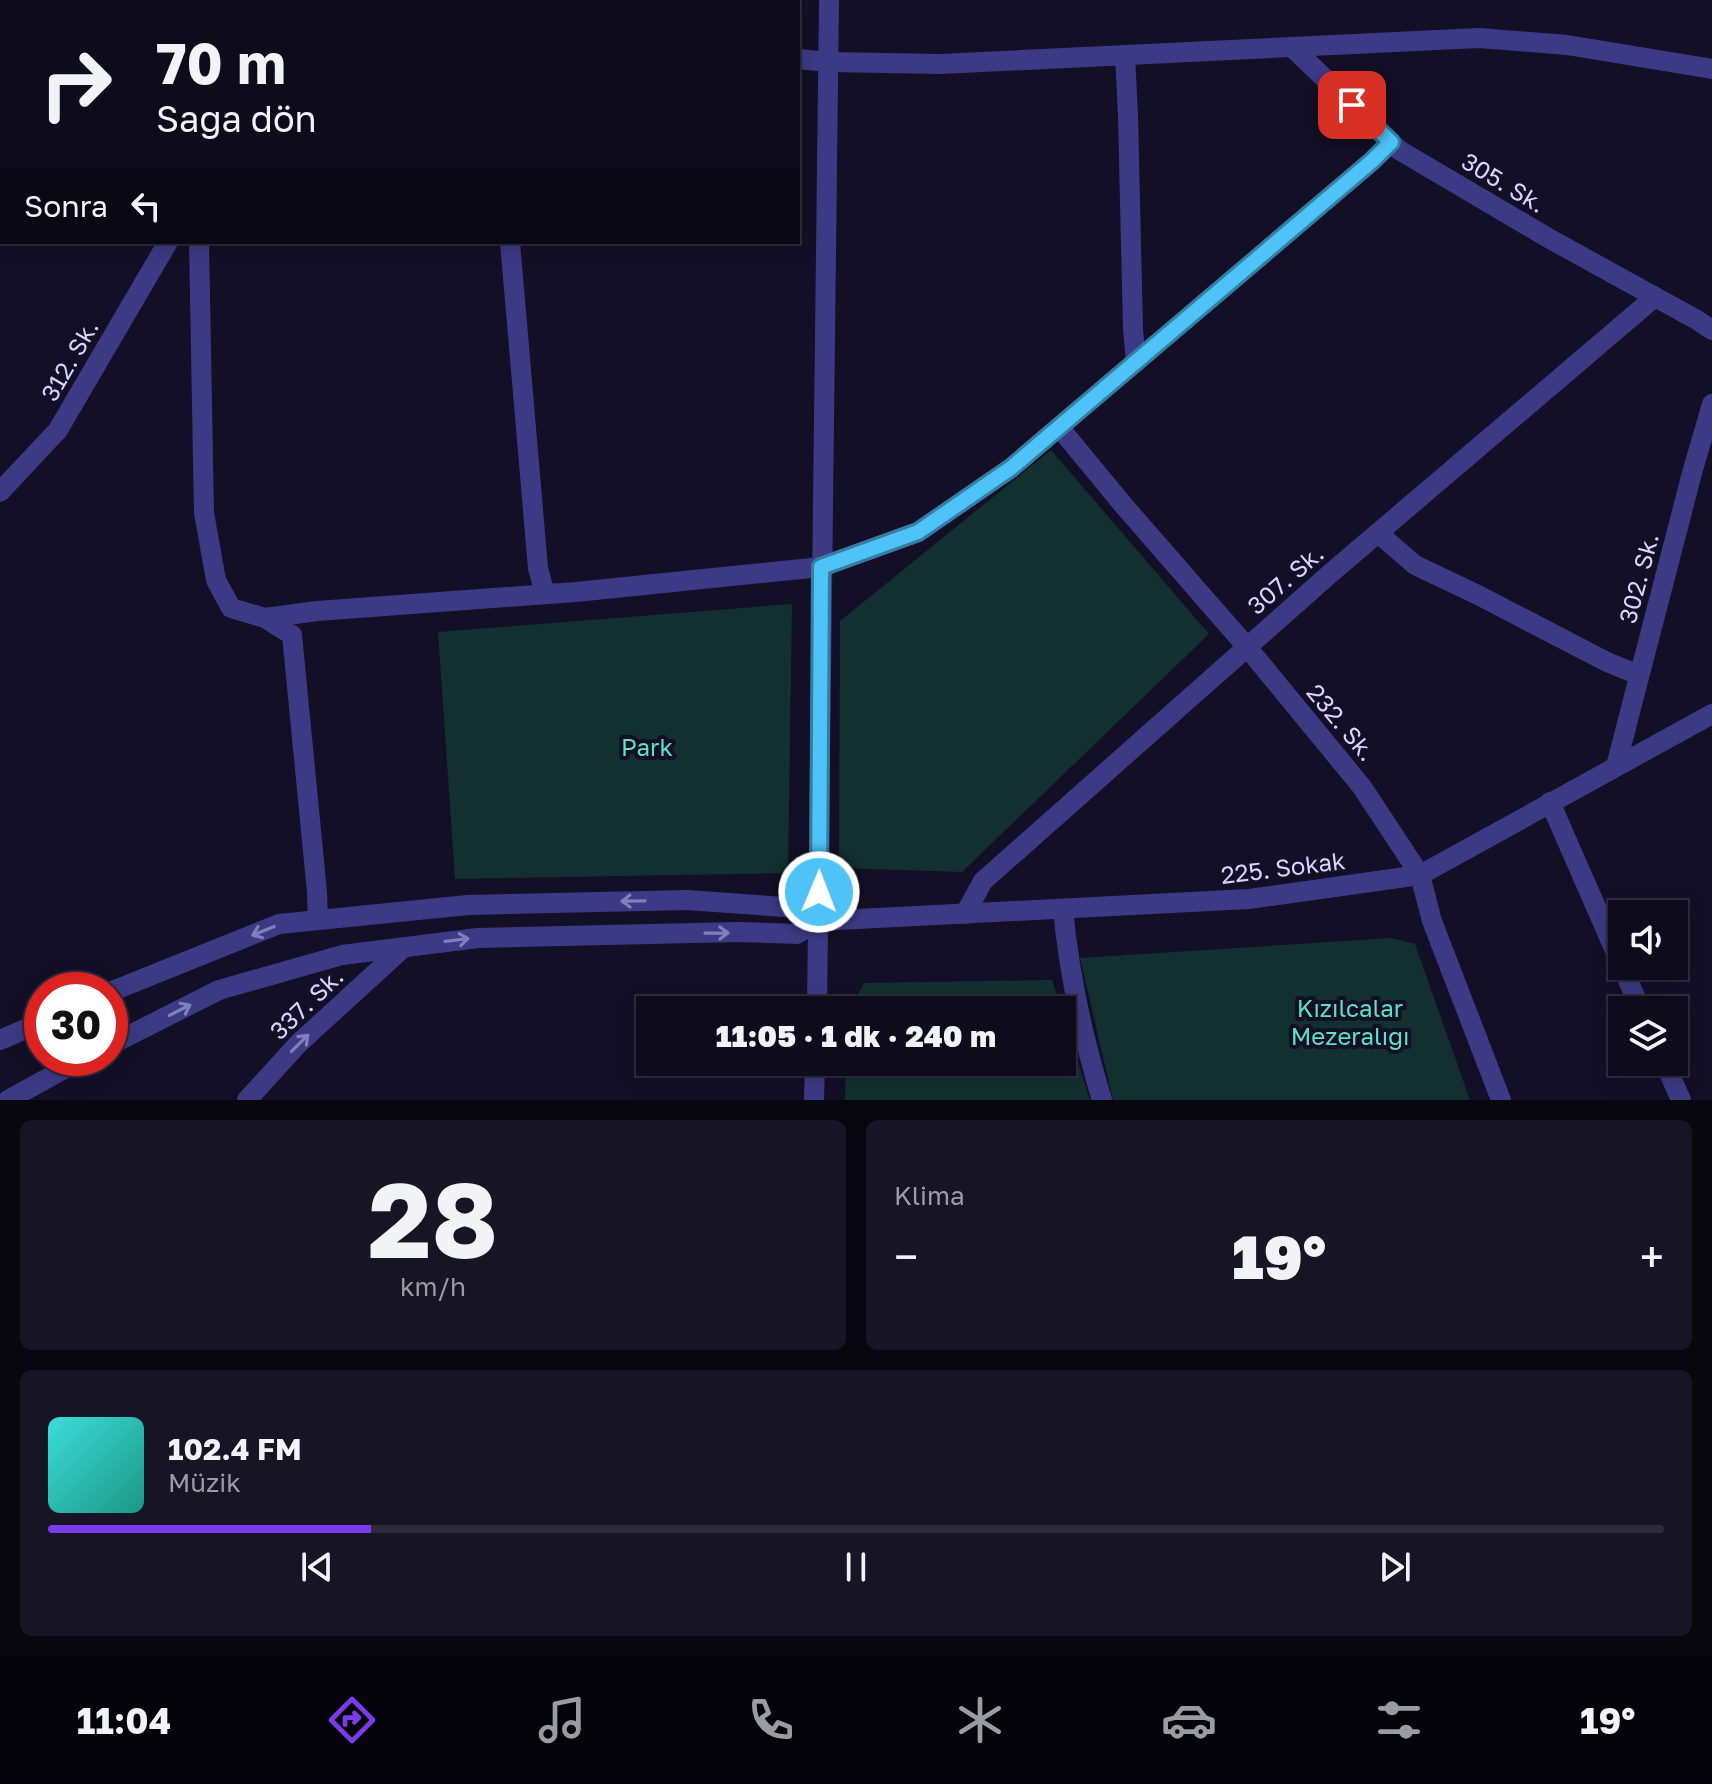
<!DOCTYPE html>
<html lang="tr">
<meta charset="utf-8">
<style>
:root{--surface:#0e0b1c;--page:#171425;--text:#f1f3f6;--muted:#9b9ba3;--line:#2e2b3b;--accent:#7c3aed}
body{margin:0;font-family:"Golos Text",sans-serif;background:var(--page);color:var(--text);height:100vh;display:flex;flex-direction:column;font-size:30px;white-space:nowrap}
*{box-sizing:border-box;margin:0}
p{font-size:26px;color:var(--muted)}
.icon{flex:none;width:44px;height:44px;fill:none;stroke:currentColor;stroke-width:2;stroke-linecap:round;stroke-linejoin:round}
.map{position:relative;height:1100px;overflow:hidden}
.side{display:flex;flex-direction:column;gap:20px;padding:20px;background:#08060f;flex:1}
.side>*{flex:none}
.guide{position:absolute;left:0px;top:0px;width:800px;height:244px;box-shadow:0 4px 20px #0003,0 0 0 2px var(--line);background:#0e0b1c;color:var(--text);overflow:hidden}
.fabs{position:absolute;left:1608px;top:900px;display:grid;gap:16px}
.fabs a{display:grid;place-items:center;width:80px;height:80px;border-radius:0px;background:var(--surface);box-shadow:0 4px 20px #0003,0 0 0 2px var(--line);font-size:40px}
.speed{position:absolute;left:24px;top:972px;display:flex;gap:16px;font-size:40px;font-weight:700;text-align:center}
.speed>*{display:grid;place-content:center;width:104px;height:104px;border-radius:50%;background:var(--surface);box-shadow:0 4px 20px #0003,0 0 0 2px var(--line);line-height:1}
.speed .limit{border:12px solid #d22;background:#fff;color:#111}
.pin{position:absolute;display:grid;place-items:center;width:68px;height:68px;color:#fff;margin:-34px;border-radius:16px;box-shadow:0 4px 12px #0006}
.me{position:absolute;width:88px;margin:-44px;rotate:1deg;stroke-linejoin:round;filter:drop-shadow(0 0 6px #0008)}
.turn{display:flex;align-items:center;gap:28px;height:168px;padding:0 24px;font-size:36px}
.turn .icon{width:104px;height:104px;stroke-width:2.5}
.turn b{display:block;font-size:56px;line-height:68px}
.then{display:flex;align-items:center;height:76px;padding:0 24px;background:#0003;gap:16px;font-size:30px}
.big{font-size:60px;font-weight:800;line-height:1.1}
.side .card{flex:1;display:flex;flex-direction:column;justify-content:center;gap:12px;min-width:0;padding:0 28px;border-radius:12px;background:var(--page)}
.side .dial{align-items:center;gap:0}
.dial b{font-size:104px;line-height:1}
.song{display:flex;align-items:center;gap:24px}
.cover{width:96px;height:96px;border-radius:12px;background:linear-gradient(135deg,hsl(180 70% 55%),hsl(170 70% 35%))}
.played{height:8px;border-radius:4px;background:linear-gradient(90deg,var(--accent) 20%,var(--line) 20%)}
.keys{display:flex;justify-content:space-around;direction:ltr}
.heat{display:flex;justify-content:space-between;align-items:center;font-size:44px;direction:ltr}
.side .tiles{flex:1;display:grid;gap:20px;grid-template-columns:1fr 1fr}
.card:last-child{grid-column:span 2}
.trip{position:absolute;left:636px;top:996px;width:440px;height:80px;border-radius:0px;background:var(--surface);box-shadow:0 4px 20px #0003,0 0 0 2px var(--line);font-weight:800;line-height:80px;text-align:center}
.tabs{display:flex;height:128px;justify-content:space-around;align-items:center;background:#06040b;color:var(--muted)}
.tabs .icon{width:56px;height:56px}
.tabs .current{color:var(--accent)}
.tabs b{font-size:36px;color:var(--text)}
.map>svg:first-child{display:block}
.green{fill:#12302f}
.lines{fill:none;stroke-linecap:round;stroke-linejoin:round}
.minor{stroke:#3d3a85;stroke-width:20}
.tertiary{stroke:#3d3a85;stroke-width:20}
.oneway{stroke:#837fbc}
.route-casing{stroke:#337fa1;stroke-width:20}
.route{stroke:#4fc3f7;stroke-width:14}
.labels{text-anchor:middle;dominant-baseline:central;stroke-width:8;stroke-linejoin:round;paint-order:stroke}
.street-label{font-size:24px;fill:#d9d4ff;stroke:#130f26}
.park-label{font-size:24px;fill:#5fe0c0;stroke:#130f26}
</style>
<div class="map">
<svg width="1712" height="1100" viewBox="0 0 1712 1100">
<rect width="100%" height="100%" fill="#130f26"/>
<!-- green -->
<g class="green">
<path d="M1051 450 1209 634 962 872 839 868 840 621Z"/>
<path d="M792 604 788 873 455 879 438 632Z"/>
<path d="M1392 938 1415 944 1470 1100H1113L1080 958Z"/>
<path d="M1052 980 1062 1010H849L864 983Z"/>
<path d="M1062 1011 1090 1100H845L846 1062H1062Z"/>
</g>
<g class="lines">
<!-- minor -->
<g class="minor">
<path d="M1293 48 1399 150 1550 239 1697 320 1712 330"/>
<path d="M1125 55 1128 116 1133 329 1136 362"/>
<path d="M798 59 829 62 941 64 1479 38 1567 45 1712 69"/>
<path d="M0 97H2"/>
<path d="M199 242 204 513 216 580 231 608 265 618 292 635 317 892 318 920"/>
<path d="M510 242 538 568 545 594"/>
<path d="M1059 427 1125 507 1247 647 1362 787 1420 875 1432 921 1501 1100"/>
<path d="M0 492 58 430 168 242"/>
<path d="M1378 533 1415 565 1478 595 1607 662 1639 675"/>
<path d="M265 618 317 611 576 592 821 567 918 532 1011 468 1372 161 1391 142"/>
<path d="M1616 766 1692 473 1712 404"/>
<path d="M1550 802 1641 1010"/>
<path d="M1063 909C1069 974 1083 1038 1102 1100"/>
<path d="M965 914 983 881 1332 572 1655 297"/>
<path d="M819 921 1249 899 1420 875 1712 714"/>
<path d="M817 1010 829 0"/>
<path d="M1664 1062 1681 1100"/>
<path d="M814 1100 815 1062"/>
</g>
<!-- tertiary -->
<g class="tertiary">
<path d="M110 992 279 924 468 905 687 900 798 908 819 921 797 934 739 932 478 938 342 955 219 990 110 1045"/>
<path d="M0 1040 42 1022"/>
<path d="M8 1100 84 1058"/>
<path d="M247 1100 299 1043 404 947"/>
</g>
</g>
<!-- one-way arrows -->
<defs><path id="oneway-shaft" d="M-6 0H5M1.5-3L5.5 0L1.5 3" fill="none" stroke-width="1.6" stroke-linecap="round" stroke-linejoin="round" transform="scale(2)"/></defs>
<g class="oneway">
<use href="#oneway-shaft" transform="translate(633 901) rotate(179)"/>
<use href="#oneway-shaft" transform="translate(263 931) rotate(158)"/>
<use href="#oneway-shaft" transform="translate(717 933) rotate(-1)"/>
<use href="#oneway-shaft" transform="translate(457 940) rotate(-7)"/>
<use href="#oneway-shaft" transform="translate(180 1010) rotate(-27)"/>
<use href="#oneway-shaft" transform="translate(300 1043) rotate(-45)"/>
</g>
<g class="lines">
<defs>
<path id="route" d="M819 892 821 567 918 532 1011 468 1372 161 1391 142 1352 105"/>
</defs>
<!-- route casing -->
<use href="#route" class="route-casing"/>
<!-- route -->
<use href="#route" class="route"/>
</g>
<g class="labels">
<!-- street labels -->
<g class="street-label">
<text transform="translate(1504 182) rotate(31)">305. Sk.</text>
<text transform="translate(69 360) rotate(-60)">312. Sk.</text>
<text transform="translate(1638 578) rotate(-75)">302. Sk.</text>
<text transform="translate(1285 579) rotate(-41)">307. Sk.</text>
<text transform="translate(1342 722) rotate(50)">232. Sk.</text>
<text transform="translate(1283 867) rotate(-7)">225. Sokak</text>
<text transform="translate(306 1003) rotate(-44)">337. Sk.</text>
</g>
<!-- park labels -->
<g class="park-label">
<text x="647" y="746">Park</text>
<text x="1350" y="1007">Kızılcalar<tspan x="1350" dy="28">Mezeralığı</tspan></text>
</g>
</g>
</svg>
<div class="fabs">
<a><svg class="icon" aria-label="sound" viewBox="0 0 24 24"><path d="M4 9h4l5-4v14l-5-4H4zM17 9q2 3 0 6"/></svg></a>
<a><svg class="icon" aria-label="layers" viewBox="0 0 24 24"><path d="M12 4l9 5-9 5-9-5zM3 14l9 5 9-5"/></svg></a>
</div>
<div class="speed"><div class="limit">30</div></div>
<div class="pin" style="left:1352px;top:105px;background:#d93025"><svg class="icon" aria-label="arrive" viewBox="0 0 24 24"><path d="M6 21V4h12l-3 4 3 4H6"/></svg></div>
<svg class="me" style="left:819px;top:892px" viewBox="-20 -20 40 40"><circle r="17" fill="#4fc3f7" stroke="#fff" stroke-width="3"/><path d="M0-11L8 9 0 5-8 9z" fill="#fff"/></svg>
<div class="trip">11:05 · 1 dk · 240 m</div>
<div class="guide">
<div class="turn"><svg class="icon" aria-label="right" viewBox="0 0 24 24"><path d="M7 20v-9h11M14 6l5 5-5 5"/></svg><div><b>70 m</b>Sağa dön</div></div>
<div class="then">Sonra<svg class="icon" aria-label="left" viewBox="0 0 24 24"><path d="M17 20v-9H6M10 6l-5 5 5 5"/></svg></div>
</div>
</div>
<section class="side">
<div class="tiles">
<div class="card dial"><b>28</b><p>km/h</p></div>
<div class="card"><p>Klima</p>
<div class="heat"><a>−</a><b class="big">19°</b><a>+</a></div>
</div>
<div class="card">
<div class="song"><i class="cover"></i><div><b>102.4 FM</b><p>Müzik</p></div></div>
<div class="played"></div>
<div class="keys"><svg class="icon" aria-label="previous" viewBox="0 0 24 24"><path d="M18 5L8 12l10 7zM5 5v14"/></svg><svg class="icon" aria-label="pause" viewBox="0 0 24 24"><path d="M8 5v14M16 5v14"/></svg><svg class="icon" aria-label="next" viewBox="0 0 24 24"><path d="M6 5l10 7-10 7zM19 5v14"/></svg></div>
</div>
</div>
</section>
<nav class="tabs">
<b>11:04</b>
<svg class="icon current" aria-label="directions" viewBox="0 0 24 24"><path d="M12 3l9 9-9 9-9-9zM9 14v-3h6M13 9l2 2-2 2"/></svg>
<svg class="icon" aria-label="music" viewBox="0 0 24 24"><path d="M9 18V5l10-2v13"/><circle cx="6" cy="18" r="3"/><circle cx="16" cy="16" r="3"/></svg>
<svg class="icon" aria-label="phone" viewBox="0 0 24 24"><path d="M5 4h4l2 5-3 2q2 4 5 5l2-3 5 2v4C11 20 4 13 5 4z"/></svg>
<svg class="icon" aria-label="climate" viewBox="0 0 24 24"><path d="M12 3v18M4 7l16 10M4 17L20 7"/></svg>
<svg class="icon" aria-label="car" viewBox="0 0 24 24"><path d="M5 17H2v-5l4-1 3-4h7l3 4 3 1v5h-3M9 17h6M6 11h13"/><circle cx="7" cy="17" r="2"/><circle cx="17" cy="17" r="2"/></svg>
<svg class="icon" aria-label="filters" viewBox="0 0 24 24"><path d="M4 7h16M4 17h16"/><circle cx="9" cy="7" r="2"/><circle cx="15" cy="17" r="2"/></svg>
<b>19°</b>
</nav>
